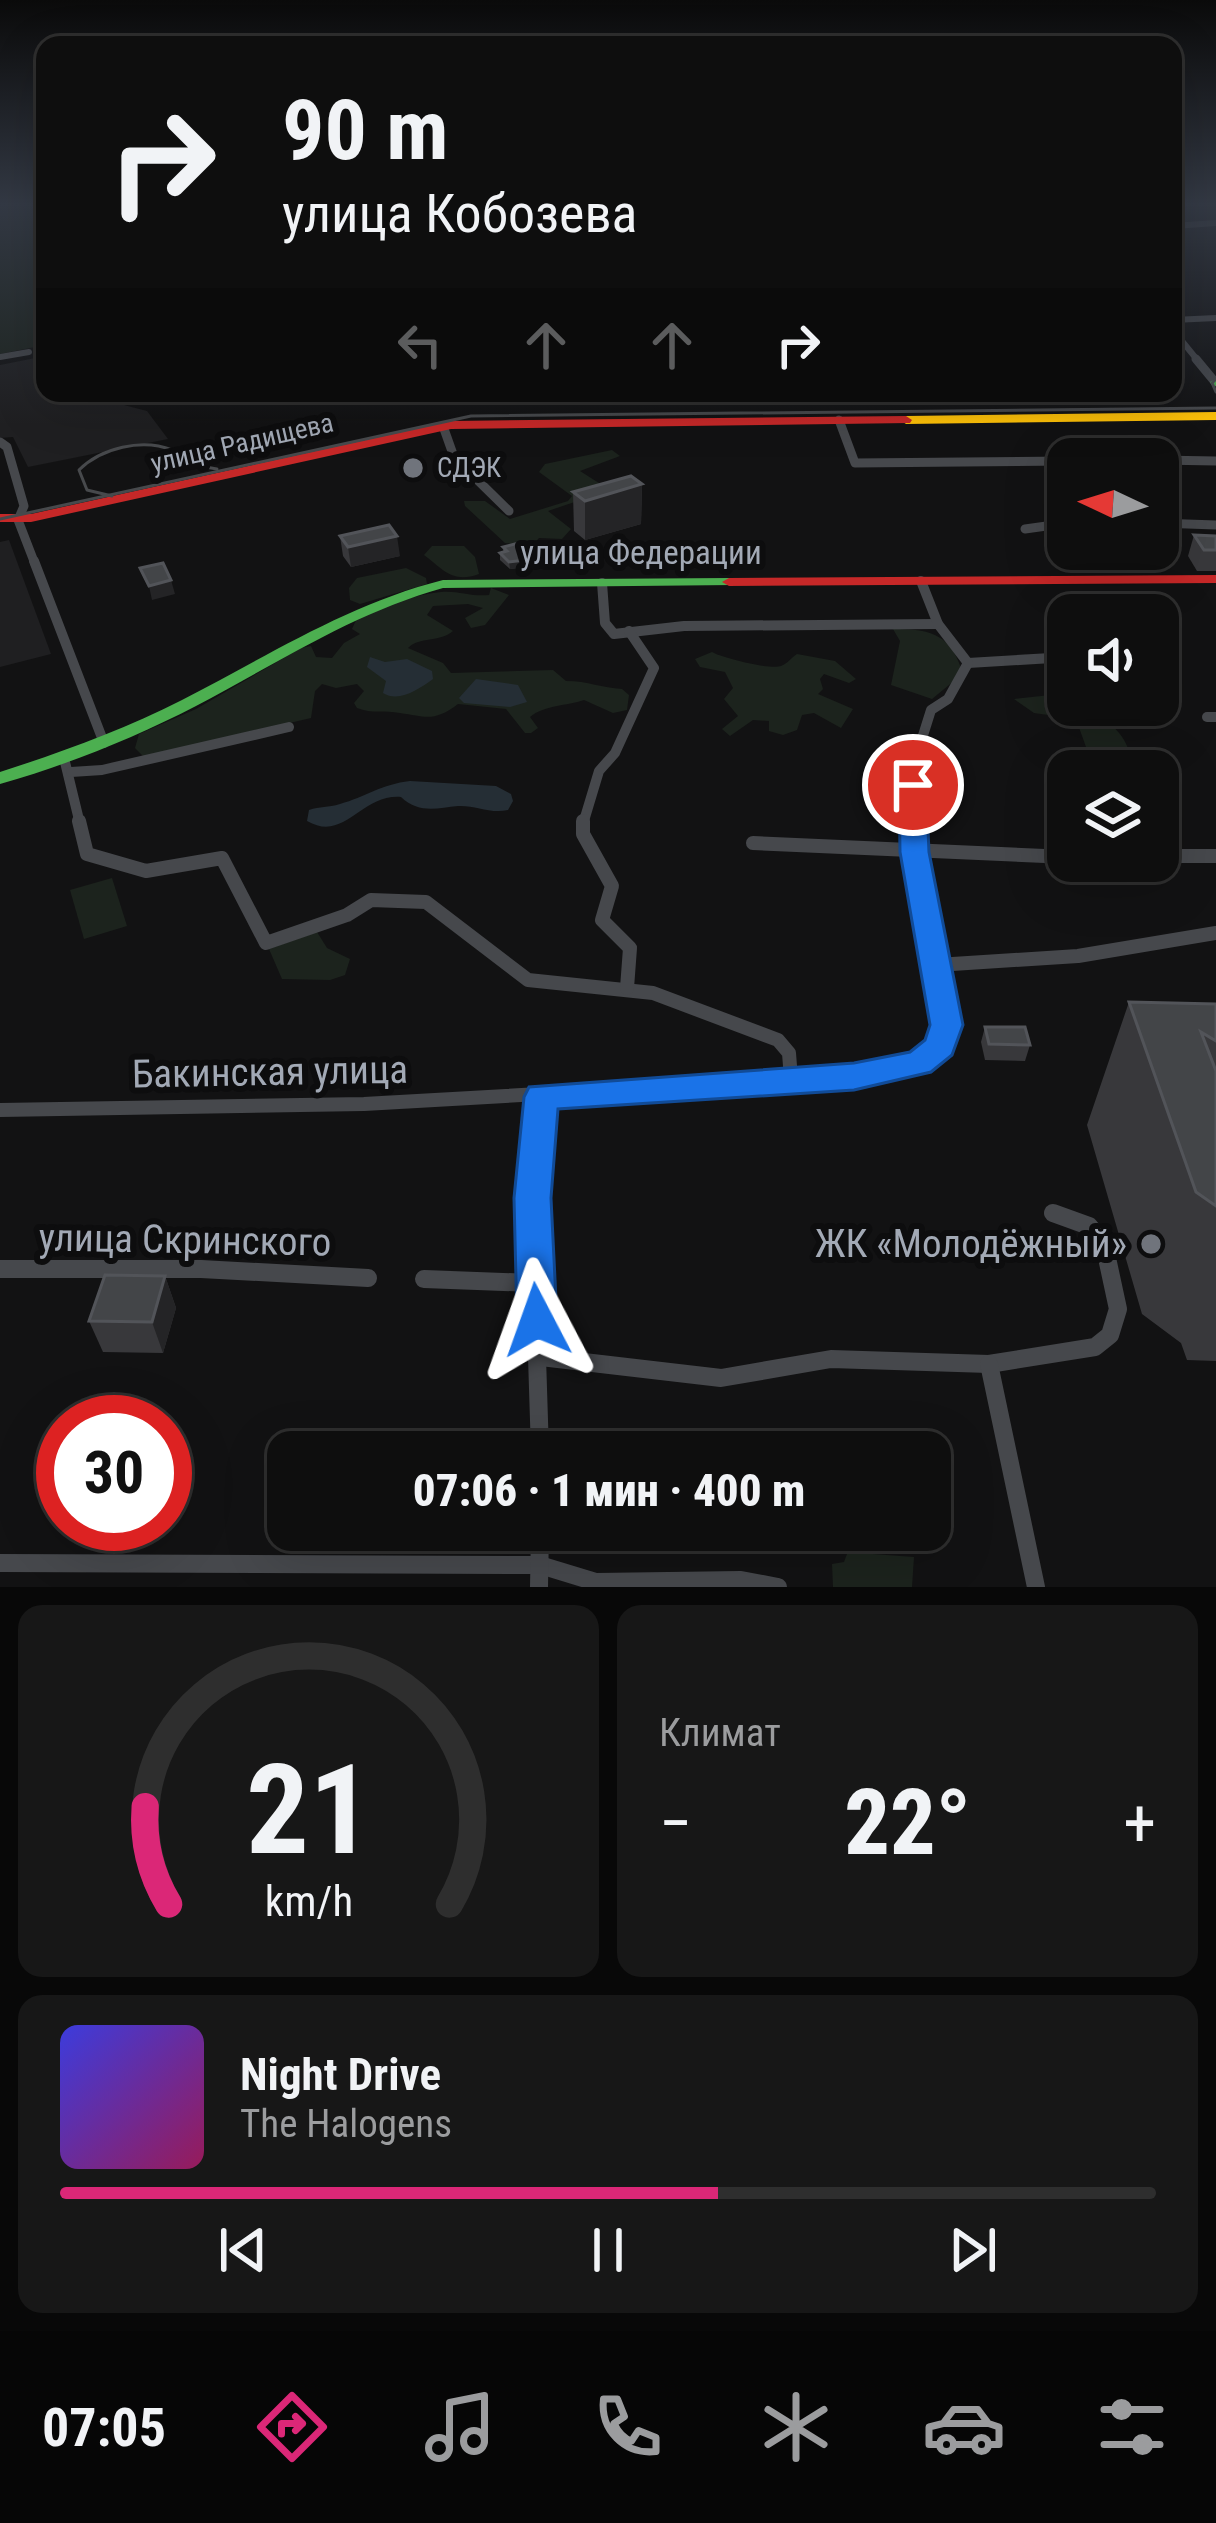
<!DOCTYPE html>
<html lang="ru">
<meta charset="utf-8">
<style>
:root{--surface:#0e0e0e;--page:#171717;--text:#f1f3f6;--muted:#9b9c9e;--line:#2e2e2e;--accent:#db2777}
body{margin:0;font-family:"Roboto Condensed",sans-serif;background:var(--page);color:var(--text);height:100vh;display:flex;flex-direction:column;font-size:45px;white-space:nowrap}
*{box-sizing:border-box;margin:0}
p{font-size:39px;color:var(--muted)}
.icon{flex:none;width:66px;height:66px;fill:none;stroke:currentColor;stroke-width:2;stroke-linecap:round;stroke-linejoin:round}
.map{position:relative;height:1587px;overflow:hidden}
.panel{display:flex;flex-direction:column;gap:18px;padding:18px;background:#080808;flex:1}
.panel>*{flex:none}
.top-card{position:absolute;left:36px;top:36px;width:1146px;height:366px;border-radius:24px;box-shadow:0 12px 48px #0002,0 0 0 3px var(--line);background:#0e0e0e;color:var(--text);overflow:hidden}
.needle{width:78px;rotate:274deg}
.fabs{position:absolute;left:1047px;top:438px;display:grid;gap:24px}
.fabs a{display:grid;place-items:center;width:132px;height:132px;border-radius:24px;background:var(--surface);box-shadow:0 12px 48px #0002,0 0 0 3px var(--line);font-size:60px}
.speed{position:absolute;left:36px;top:1395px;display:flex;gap:24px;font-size:60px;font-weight:700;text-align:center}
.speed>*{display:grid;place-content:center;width:156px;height:156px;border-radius:50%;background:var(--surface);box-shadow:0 12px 48px #0002,0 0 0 3px var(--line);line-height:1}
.speed .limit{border:18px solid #d22;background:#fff;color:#111}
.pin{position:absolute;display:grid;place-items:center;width:102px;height:102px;color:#fff;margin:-51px;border:6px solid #fff;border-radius:50%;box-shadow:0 3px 12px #0007}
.me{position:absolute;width:132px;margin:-66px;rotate:356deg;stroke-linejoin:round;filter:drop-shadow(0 0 9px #0008)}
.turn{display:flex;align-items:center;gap:42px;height:252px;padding:0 48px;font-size:54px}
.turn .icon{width:156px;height:156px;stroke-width:2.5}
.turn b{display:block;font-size:84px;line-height:102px}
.lanes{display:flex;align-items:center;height:114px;padding:0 48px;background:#0003;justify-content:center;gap:60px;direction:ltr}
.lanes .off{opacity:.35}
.big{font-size:90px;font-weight:800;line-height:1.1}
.panel .widget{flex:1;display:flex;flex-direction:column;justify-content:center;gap:18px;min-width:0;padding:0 42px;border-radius:24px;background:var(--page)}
.panel .dial{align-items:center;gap:0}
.dial svg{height:312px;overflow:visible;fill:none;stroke:var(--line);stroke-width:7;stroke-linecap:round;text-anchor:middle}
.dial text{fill:var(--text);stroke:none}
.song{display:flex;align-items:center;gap:36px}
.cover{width:144px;height:144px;border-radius:18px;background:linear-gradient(135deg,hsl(240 70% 55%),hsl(330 70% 35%))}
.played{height:12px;border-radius:6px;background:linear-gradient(90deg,var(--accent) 60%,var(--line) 60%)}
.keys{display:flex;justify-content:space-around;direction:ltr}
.heat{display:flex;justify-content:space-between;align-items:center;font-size:66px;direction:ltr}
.panel .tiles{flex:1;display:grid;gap:18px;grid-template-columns:1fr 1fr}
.widget:last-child{grid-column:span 2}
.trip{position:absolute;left:267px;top:1431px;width:684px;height:120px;border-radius:24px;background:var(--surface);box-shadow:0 12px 48px #0002,0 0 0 3px var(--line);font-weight:800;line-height:120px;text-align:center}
.menu{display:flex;height:192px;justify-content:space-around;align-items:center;background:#060606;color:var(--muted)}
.menu .icon{width:84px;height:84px}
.menu .current{color:var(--accent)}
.menu b{font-size:54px;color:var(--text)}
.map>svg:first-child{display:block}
.built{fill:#1f1f21}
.green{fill:#1c231d}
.water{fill:#252e35}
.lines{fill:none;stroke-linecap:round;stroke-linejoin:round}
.street-far4{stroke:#46484c;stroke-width:6}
.street-far3{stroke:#46484c;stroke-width:9}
.street-far2{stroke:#46484c;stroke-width:10}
.street-far1{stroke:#46484c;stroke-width:14}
.street{stroke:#46484c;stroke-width:18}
.fast{fill:#4caf50;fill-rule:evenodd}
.slow{fill:#ffc107;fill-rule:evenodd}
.jam{fill:#c62828;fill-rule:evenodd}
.tram{stroke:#47494c;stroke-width:3}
.wall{fill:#38383b}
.shaded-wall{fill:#242426}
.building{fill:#434548;stroke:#525459;stroke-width:3}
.route{fill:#1a73e8;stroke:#114b97;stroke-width:3}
.poi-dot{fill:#70747c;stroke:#0d0d0e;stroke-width:4.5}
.labels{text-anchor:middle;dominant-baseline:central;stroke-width:12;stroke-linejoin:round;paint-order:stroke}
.far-street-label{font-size:27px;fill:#a2a9b5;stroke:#0d0d0e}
.far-poi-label{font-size:27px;fill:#a2a9b5;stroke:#0d0d0e;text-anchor:start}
.street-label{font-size:33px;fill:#a2a9b5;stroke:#0d0d0e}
.near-street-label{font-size:39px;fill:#a2a9b5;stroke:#0d0d0e}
.near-poi-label{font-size:39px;fill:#a2a9b5;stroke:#0d0d0e;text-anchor:end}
</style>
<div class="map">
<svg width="1216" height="1587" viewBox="0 0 1216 1587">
<rect width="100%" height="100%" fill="#121213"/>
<!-- built -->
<g class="built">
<path d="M45 356V393H78L147 411 168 439 28 467 13 437 0 438V365Z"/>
<path d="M9 540 51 654 0 667V542Z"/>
</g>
<!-- green -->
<g class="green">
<path d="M0 203H45V345L0 354Z"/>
<path d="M612 450 620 456 580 471 610 490 548 511 571 529 562 539 539 538 532 546 505 543 465 506 464 501H485L510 519 568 501 572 496 539 472 545 464Z"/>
<path d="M432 546H464L475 557 479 574C452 584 443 569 424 555Z"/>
<path d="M406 568 426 578 427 584 360 604 350 600 349 588 357 578Z"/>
<path d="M491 588 509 595 485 625 471 628 465 618 483 608 468 604 433 606 427 615 453 631C439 643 420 636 408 648L443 663 451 673 553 670 566 681C588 681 602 688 622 689L629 695 627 710 613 713 584 700C567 706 544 705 530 717L538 728 531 733H525L506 709 458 704C434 722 427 717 400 713 385 710 372 714 357 708L354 703 364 691 357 684 336 688 322 684 315 691 311 718 144 757 135 748 139 734 196 709 301 648 311 646 316 657 332 658 344 643 360 634 352 629 357 618C384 607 411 595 441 592 457 590 471 597 489 595Z"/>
<path d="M893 629C926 629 949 632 961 668L955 680 932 699 891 685 900 641Z"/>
<path d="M712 652C722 658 771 670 781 666 787 664 791 658 797 654L835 661 856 679 849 683 824 674 820 679 823 689 818 694 853 709 841 728 814 713 802 715 797 730 783 735 769 731V721L753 720 730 736 722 729 738 716 724 699 733 688 725 672 700 667 695 659Z"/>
<path d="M1068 693V705H1104L1096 709C1113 728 1139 744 1125 771L1105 769 1086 747 1076 719 1034 713 1014 699Z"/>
<path d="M112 878 127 926 84 939 70 890Z"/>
<path d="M317 932 327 948 350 959 345 975 330 980 282 979 269 949Z"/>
<path d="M858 1545 873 1554 914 1557 912 1587H833L832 1564 844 1562 850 1546Z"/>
</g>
<!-- water -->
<g class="water">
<path d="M370 657 385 662 407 659 432 671 433 679C419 689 399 703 383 693L386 681 367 667Z"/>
<path d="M476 679 518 685 527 702 510 707 464 703 459 698Z"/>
<path d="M410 781 496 786 511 794 513 801 508 810C490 814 475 805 458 806 437 808 419 814 401 797 360 794 345 843 307 821L309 810C320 806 328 808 340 804 365 797 382 784 410 781Z"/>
</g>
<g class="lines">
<!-- street-far4 -->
<g class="street-far4">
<path d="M1173 226 1216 223"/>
<path d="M1173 320 1216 318"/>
<path d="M1173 330 1199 362"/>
<path d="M0 357 29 352"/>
</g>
<!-- street-far3 -->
<g class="street-far3">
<path d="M1196 359 1215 382"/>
<path d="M839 420 855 463 1068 461"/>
<path d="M443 426 454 457 509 511"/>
<path d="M0 442 7 447 24 506 18 520 35 564"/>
<path d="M1158 460 1216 461"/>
<path d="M1158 523 1216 525"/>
<path d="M1025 529 1068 523"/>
</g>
<!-- street-far2 -->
<g class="street-far2">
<path d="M34 561 104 743"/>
<path d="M602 583 605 623 614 634 684 626 938 624"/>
<path d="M968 663 1068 657"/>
<path d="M1207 717H1216"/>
<path d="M64 758 80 824"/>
<path d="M71 772 102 770 289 727"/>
<path d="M583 824 599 771 615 753 654 668 629 631"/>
<path d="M915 824 914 764 931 710 948 699 968 663 938 624 921 581"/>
</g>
<!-- street-far1 -->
<g class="street-far1">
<path d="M79 821 87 854 146 871 222 858 266 943 347 915 371 900 426 902 528 980 653 993 778 1040 789 1053 791 1079"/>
<path d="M583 821V834L612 886 602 920 630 948 627 988"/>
<path d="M753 843 1068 857"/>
<path d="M1158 856H1216"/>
<path d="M937 965 1078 956 1216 933"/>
<path d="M0 1110 364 1104 854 1076C895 1068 933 1071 946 1025L915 852V821"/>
<path d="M536 1158 542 1097"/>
</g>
<!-- street -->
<g class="street">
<path d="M536 1155 532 1198 540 1452"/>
<path d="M0 1269H201L368 1278"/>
<path d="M424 1279 533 1283"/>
<path d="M541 1357 721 1378 831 1359 989 1364 1095 1347 1110 1335 1118 1309 1104 1244 1089 1226 1053 1213"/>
<path d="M989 1364 1036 1587"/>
<path d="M0 1563 540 1565 596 1582 741 1580 778 1587"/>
<path d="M539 1587 540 1530"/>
</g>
<!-- fast -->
<g class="fast">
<path d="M1216 379V386L1212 385 1210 382Z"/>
<path d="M729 578 734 579V585L443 588C353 613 278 663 196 706 134 738 67 765 0 784V772C62 752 123 730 182 700 268 656 348 604 443 580Z"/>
</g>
<!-- slow -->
<path class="slow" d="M1216 412V420L906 424 900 420 906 416Z"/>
<!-- jam -->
<g class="jam">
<path d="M906 416 912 420 910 423 451 429 31 522H0V514H31L451 421Z"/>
<path d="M1216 575V583L729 586 722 582 729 578Z"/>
</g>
<!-- tram -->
<g class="tram">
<path d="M1216 379 1212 383 1216 392"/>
<path d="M112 496 87 490 79 470C101 448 142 438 172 450 188 458 199 467 217 469"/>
<path d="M0 519 471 416 1216 408"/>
</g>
</g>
<!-- wall -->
<g class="wall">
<path d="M642 484 641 524 585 540 574 531 573 492Z"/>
<path d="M1194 535 1216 536V571H1197L1188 556Z"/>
<path d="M340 536 400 556 351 567 343 556Z"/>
<path d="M503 547 542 565 510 569 500 560V553L503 552Z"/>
<path d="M1129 1002 1216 1004V1361L1187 1360 1181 1343 1142 1314 1087 1125Z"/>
<path d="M985 1027 1030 1045 1025 1061 985 1060 981 1042Z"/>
<path d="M165 1276 176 1308 163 1353 103 1352 89 1321Z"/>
</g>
<!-- shaded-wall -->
<g class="shaded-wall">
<path d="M642 484 641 524 585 540V501Z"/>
<path d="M397 536 400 556 351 567 348 547Z"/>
<path d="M542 558V565L510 569 509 562Z"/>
<path d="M171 580 175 594 152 600 149 586Z"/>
<path d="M165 1276 176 1308 163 1353 152 1322Z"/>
</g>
<!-- building -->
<g class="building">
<path d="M631 476 642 484 585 501 573 492Z"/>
<path d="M389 525 397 536 348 547 340 536Z"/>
<path d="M1194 535 1216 536V550H1204Z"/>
<path d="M523 542 542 558 509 562 500 553 507 551 503 547Z"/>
<path d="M163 563 171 580 149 586 140 568Z"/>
<path d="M1129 1002 1216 1004V1041L1201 1032 1216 1071V1206L1196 1192Z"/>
<path d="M985 1027H1025L1030 1045 989 1044Z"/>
<path d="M105 1275 165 1276 152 1322 89 1321Z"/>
</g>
<!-- sky -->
<linearGradient id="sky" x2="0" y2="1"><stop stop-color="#0a0a0a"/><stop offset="0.48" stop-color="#333944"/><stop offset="1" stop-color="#333944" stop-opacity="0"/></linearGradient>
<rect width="1216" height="425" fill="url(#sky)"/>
<!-- route -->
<path class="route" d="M913 777 926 785 929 852 963 1025 952 1055 931 1072 854 1090 558 1109 551 1198 557 1320 551 1333 537 1338 523 1333 517 1320 514 1198 524 1097 529 1087 854 1063 910 1052 925 1040 930 1025 900 852 899 785Z"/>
<!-- markers -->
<g class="poi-dot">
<circle cx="413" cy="468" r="12"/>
<circle cx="1151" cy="1244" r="12"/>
</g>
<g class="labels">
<!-- far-street labels -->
<g class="far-street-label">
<text transform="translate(242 443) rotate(-13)">улица Радищева</text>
</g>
<!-- far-poi labels -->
<g class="far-poi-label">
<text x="437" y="468">СДЭК</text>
</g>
<!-- street labels -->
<g class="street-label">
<text x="641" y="552">улица Федерации</text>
</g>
<!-- near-street labels -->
<g class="near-street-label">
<text transform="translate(270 1072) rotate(-1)">Бакинская улица</text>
<text transform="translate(185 1240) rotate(1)">улица Скринского</text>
</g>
<!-- near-poi labels -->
<g class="near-poi-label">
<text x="1127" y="1244">ЖК «Молодёжный»</text>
</g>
</g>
</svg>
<div class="fabs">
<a><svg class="needle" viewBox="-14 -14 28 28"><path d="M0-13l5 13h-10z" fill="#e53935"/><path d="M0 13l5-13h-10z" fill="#9b9c9e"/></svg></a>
<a><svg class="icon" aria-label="sound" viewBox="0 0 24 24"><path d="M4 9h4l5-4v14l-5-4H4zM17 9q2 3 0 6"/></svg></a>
<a><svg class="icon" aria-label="layers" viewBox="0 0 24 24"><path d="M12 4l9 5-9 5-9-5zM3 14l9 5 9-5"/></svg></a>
</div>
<div class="speed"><div class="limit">30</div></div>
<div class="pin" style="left:913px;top:785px;background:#d93025"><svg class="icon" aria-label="arrive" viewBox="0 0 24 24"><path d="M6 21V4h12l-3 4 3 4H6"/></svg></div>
<svg class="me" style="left:537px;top:1320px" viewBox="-20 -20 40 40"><path d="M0-17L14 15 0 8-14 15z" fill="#1a73e8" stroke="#fff" stroke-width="4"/></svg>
<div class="trip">07:06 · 1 мин · 400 m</div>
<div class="top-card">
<div class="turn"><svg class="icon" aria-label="right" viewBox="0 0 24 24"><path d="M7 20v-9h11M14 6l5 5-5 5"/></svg><div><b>90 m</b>улица Кобозева</div></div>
<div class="lanes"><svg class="icon off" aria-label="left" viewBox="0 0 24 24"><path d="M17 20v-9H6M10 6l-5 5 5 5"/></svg><svg class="icon off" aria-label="ahead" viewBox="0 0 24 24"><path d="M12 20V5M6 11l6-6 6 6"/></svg><svg class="icon off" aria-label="ahead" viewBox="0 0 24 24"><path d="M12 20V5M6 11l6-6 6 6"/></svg><svg class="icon" aria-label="right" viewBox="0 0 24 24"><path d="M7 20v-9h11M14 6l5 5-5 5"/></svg></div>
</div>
</div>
<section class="panel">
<div class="tiles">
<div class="widget dial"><svg viewBox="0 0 100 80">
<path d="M14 69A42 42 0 1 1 86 69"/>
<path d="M14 69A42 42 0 0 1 8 44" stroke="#db2777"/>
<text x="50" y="56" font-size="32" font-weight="700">21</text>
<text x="50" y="72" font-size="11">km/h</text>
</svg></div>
<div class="widget"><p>Климат</p>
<div class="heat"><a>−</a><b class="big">22°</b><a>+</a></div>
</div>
<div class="widget">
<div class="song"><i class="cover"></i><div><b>Night Drive</b><p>The Halogens</p></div></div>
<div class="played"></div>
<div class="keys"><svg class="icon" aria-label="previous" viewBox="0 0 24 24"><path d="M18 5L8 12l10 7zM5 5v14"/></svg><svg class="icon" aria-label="pause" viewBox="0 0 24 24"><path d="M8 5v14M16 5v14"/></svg><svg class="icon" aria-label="next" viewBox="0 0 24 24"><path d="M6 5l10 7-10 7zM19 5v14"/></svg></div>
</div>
</div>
</section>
<nav class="menu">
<b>07:05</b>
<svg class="icon current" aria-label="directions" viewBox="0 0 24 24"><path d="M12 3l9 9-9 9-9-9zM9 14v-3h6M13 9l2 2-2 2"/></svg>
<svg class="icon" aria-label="music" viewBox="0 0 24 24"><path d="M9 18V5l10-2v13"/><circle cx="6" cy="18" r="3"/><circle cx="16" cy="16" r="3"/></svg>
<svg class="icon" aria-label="phone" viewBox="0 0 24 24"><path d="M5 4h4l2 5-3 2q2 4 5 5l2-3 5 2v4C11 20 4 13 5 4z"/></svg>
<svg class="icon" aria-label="climate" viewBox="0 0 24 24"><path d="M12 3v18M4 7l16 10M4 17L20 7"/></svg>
<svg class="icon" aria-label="car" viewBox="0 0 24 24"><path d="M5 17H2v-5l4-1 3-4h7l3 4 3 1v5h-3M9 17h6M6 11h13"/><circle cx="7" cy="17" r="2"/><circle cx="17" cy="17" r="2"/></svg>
<svg class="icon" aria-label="filters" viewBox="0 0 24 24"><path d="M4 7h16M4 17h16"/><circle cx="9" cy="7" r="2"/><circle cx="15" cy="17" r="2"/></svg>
</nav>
